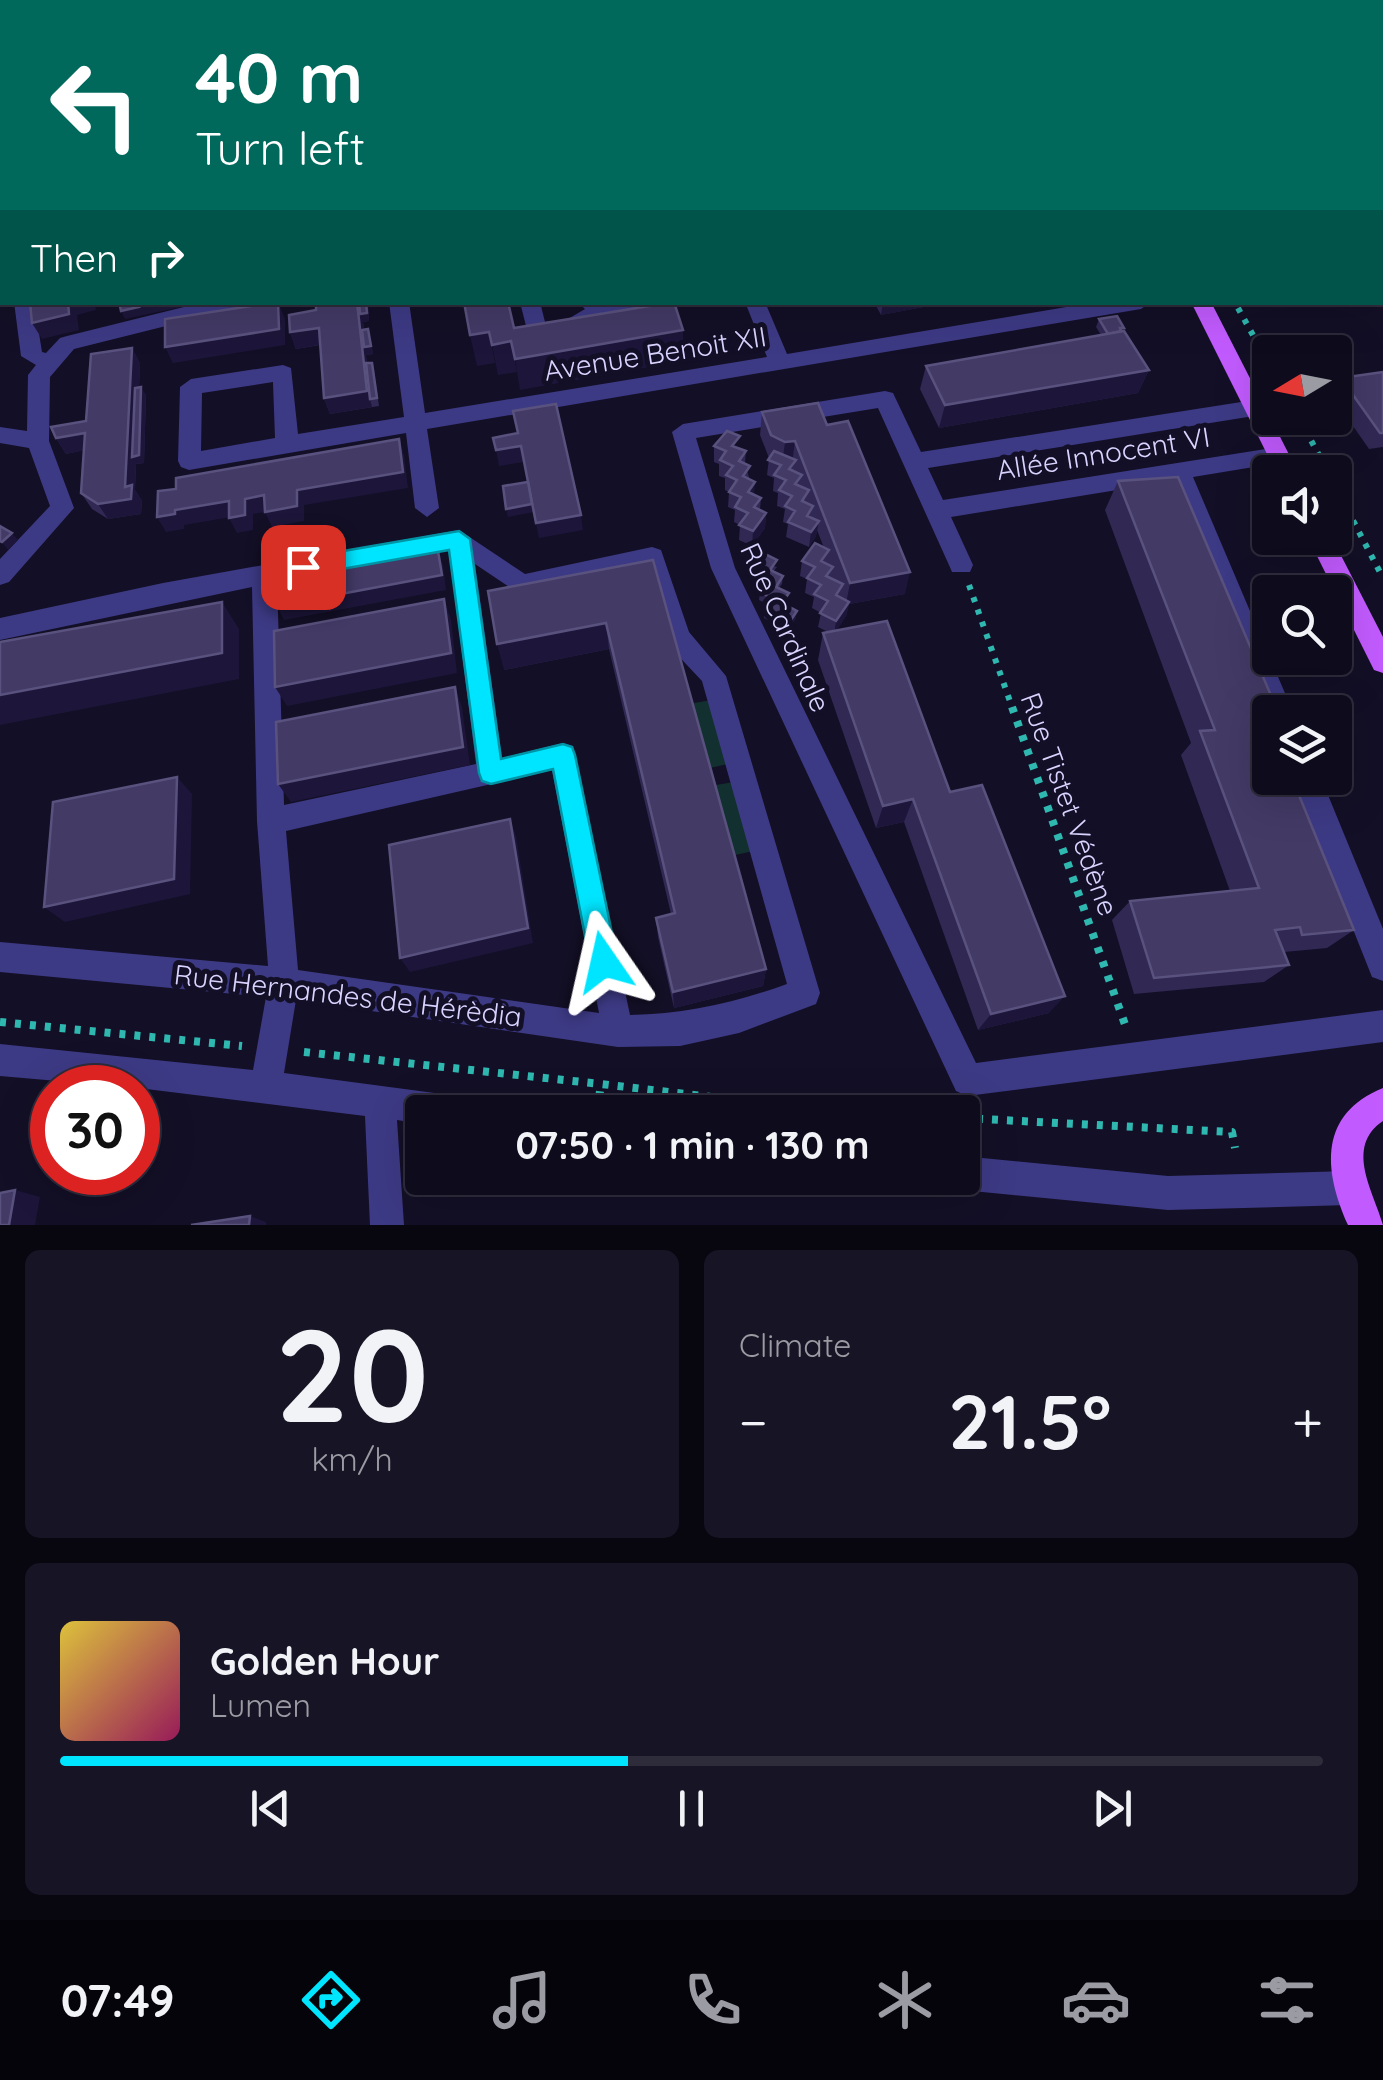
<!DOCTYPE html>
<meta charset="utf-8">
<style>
:root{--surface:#0e0b1c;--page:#171425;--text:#f1f3f6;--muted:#9b9ba3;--line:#2e2b3b;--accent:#00e5ff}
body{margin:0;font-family:Quicksand,sans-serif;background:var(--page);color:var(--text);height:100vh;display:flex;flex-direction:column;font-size:38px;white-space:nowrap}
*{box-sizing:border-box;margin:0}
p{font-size:32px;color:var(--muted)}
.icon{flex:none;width:55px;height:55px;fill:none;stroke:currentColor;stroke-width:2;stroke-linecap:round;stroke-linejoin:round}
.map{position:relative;height:1225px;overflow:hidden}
.sheet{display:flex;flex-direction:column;gap:25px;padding:25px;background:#08060f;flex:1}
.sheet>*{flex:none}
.top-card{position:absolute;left:0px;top:0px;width:1385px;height:305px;box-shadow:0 10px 40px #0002,0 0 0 2px var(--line);background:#00695c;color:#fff;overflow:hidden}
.needle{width:65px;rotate:260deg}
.tools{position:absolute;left:1252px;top:335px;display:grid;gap:20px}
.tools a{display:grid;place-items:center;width:100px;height:100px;border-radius:10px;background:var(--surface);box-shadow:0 10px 40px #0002,0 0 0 2px var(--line);font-size:50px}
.speed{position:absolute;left:30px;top:1065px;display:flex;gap:20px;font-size:50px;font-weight:700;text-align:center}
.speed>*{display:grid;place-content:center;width:130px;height:130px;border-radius:50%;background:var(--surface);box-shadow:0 10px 40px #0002,0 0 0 2px var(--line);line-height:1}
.speed .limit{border:15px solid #d22;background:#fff;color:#111}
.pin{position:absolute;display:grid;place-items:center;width:85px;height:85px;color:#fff;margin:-42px;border-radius:20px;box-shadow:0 5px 15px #0006}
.me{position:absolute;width:110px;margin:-55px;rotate:349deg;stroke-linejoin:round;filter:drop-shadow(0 0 8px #0008)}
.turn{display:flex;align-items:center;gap:35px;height:210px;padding:0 30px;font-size:45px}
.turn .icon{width:130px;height:130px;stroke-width:2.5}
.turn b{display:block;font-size:70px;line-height:85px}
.then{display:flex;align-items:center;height:95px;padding:0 30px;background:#0003;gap:20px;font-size:38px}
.big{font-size:75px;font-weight:700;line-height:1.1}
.sheet .card{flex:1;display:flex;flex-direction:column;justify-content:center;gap:15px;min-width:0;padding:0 35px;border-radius:15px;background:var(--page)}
.sheet .dial{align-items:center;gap:0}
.dial b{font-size:130px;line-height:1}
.song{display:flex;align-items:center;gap:30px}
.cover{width:120px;height:120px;border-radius:15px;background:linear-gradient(135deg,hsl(50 70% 55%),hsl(330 70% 35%))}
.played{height:10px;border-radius:5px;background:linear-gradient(90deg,var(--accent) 45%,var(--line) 45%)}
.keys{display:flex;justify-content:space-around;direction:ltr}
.heat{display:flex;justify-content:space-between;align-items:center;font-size:55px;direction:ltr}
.sheet .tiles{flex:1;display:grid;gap:25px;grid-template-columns:1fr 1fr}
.card:last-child{grid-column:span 2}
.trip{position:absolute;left:405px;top:1095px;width:575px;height:100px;border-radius:10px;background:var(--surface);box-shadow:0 10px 40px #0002,0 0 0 2px var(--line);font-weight:700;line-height:100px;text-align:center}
.tabs{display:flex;height:160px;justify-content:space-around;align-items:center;background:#06040b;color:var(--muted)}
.tabs .icon{width:70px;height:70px}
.tabs .on{color:var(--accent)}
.tabs b{font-size:45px;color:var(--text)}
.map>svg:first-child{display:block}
.green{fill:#12302f}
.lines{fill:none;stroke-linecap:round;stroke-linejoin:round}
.path-far1{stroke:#2fb8b0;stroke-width:6;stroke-dasharray:5 8;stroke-linecap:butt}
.path{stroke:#2fb8b0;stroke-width:8;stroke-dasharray:6 9;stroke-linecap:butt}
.minor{fill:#3d3a85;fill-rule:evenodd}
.major{fill:#c25bff;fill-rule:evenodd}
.wall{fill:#312854}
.shaded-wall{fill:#1d163a}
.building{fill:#433a66;stroke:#5a527e;stroke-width:2.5}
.route{fill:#00e5ff;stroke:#0095a6;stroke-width:2.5}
.labels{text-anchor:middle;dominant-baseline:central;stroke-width:10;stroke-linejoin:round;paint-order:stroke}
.street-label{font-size:28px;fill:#d9d4ff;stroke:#130f26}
</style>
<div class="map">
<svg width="1383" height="1225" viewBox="0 0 1383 1225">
<rect width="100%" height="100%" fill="#130f26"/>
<!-- green -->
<g class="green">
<path d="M712 700 728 764 705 769 688 704Z"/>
<path d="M734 782 754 851 730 856 710 786Z"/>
</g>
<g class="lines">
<!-- path-far1 -->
<g class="path-far1">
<path d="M1238 308 1270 366"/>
<path d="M1299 418 1328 472"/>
<path d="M1335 486 1383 578"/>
<path d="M969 585 1013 710"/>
</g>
<!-- path -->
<g class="path">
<path d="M1012 707 1127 1030"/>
<path d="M0 1022 242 1046"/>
<path d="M304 1052 601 1084"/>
<path d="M597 1112 601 1084 840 1112"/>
<path d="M962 1118 1232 1132 1235 1148"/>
</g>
<!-- minor -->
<g class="minor">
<path d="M459 0H475L476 2H460Z"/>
<path d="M958 0H974L975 2H959Z"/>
<path d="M1115 0H1132L1133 2H1117Z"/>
<path d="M1342 0H1359L1360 2H1344Z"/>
<rect x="1382" y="29" width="1" height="10"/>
<rect x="1382" y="102" width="1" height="10"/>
<rect x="1382" y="134" width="1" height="10"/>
<rect x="1382" y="256" width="1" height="12"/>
<path d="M14 302H34L42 352 46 353 60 338 67 336 204 302H244L234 309 74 349 50 377 49 441 74 508 9 582 0 585V559L50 506 29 448 0 443V427L27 431 28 375 36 365 21 356Z"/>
<path d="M389 302H409L425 413 767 357 745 302H765L787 354 1096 302H1151L1141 309 427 429 439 508 427 517 415 508 406 433 189 470 181 467 178 461 180 387 191 379 283 365 291 368 298 434 404 417ZM273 382 275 438 201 451 202 393Z"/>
<path d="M520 302H540L545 322 568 319 585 309 578 302H645L642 307 607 314 580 330 537 337 527 330Z"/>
<path d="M885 391 893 393 921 452 1254 400 1265 408 1254 416 928 468 943 500 1278 447 1289 455 1278 463 1193 477 1293 712H1270V719L1172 481 951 517 973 565 970 572H952L949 565 878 408 696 438 735 568 976 1063 1383 1010V1042L967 1096 956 1091 711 568 672 432 683 424Z"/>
<path d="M459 530 525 574 652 547 661 550 689 632 726 676 820 993 816 1004 739 1033 680 1046 618 1047 296 1000 284 1073 457 1096 468 1101 473 1112H422V1124L397 1120 404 1225H370L365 1116 138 1088 0 1076V1044L253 1070 266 997 0 972V942L268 966 257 821 252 587 0 640V618L163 583ZM449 550 476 764 284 805 277 582ZM475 564 521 595 644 569 669 646 702 681 787 984C734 1003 686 1014 630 1015L573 746 563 743 502 758ZM552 770 599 1013 298 970 286 831Z"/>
<path d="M1293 778H1321L1383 929V981L1372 977Z"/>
<path d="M962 1156 1168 1176 1349 1171 1361 1176 1366 1188 1361 1200 1349 1205 1168 1210 962 1190 950 1185 947 1178H962Z"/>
</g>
<!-- major -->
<g class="major">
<path d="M1050 0H1066L1067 2H1051Z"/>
<path d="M1191 302H1211L1298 472H1276Z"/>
<path d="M1308 538H1332L1383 637V673L1374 670Z"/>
<path d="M1383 1088V1121C1344 1147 1374 1192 1383 1225H1348C1323 1169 1319 1114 1383 1088Z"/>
</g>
</g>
<!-- wall -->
<g class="wall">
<path d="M658 0H783L784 2H658Z"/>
<path d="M1140 0H1208L1211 2H1142Z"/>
<path d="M1371 0H1383V12L1382 2H1373Z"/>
<path d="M874 302H950L881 315Z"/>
<path d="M368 305 369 321 363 322 364 329H368L373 354 366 355 367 363 374 371 379 406 330 414 324 398 320 345 296 349 290 332Z"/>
<path d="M1099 319 1124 328 1123 331 1149 370 1138 393 939 428 920 389 926 366 1101 335 1096 327Z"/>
<path d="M132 348 140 364 139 388 146 395 144 463 136 464 135 490 142 501 141 514 108 519 92 509 81 493 84 450 66 454 56 438 86 421Z"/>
<path d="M1383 372V447L1369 449 1335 400V386L1341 378Z"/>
<path d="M762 412 827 425 905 594 849 604 846 616 836 631 950 792 1049 1013 978 1030 904 822 876 828 818 660 823 633 828 632 818 627 821 613 812 608 814 597 805 593 807 579 800 576 802 561 824 548 817 530 816 536 809 547 786 537 788 524 783 522 785 509 777 506 778 493 773 491 774 478 767 475 769 458 760 435Z"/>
<path d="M714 446 739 449 746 451 745 463 754 495 761 498 760 510 766 513 765 528 752 546 739 540 740 525 734 522 735 510 728 507 729 492 725 490V478L719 476V464L714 462Z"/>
<path d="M1118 481 1270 712V778L1354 930 1327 948 1284 952 1289 965 1264 982 1134 994 1112 920 1130 901 1230 891 1181 755 1191 743 1105 510Z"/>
<path d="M653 560 766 969 763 986 674 1008 658 937 656 918 671 914 609 649 504 670Z"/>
<path d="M750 560 777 567 773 572 783 576 782 584 779 588 788 601 785 605 796 618 788 631 764 618V611L769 605 759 600 760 592 762 588 753 584 754 576 757 572 749 568Z"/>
</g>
<!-- shaded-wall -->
<g class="shaded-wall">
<rect x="665" y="0" width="69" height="2"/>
<path d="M0 51H2V68L0 69Z"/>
<path d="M2 130V149L0 150V131Z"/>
<path d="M68 302H95L96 310 77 315 79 330 42 339 32 323Z"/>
<path d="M136 302H191V305L125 319 121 311Z"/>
<path d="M278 302 285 319V345L173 363 165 347Z"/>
<path d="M357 302H367L368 305 369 321 363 322 366 347 368 329 373 354 366 355 371 398 370 399 372 407 330 414 324 398Z"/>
<path d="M883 302H950L881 315Z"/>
<path d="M319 328 324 344 296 349 290 332Z"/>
<path d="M683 330V361L520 390 515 359Z"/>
<path d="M489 332 495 363 477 366 470 335Z"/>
<path d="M511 341 517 372 498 375 492 345Z"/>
<path d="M132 348 140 364 137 456 141 387 146 395 144 463 136 464 135 490 142 501 141 514 108 519 98 504 125 487Z"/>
<path d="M1149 370 1138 393 939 428 945 405Z"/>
<path d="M85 433 96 448 66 454 56 438Z"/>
<path d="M399 439 404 455 408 488 304 505V521L272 527 265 512 253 514V530L237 533 229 518 245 499 297 490Z"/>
<path d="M795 441 792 464 782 465 785 442Z"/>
<path d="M521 446 524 462 499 466 496 450Z"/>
<path d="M755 482 754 497 748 492Z"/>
<path d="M229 501 237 516 184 525V529L166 532 157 517 175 510Z"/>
<path d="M532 504 534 512 508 517 506 509Z"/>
<path d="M766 513 765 528 752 546 753 531Z"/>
<path d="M581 515 583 530 539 538 536 523Z"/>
<path d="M819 521 816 536 809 547 811 532Z"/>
<path d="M12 533 18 540 8 550 2 542Z"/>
<path d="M438 551 443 566 446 590 284 620 277 606Z"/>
<path d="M910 572 905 594 849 604 846 616 834 635 836 621 846 604 850 583Z"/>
<path d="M444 599 451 620 457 673 287 706 275 687Z"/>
<path d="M222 602 239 629V679L0 725V695Z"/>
<path d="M797 611 796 618 788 631 789 623Z"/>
<path d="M606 623 609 649 504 670 497 644Z"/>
<path d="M455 687 462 707 470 765 291 802 278 784Z"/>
<path d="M177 777 192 794 190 894 65 922 44 907Z"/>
<path d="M913 799 904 822 876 828 883 806Z"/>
<path d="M510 819 516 836 533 943 410 972 400 958Z"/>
<path d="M766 969 763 986 674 1008 673 992Z"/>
<path d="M1065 996 1049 1013 978 1030 991 1014Z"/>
<path d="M15 1190 40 1197 35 1225H9Z"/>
<path d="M250 1216 266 1222V1225H249Z"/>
</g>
<!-- building -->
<g class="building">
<path d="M183 0H238L239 2H183Z"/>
<path d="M346 0H378V2H347Z"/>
<path d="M518 0H557L558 2H518Z"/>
<path d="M745 0H783L784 2H746Z"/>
<path d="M992 0H1046L1048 2H974Z"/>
<path d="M1167 0H1208L1211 2H1169Z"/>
<path d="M2 20V51H0V21Z"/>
<path d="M0 115H2V130L0 131Z"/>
<path d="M30 302H68L69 314 32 323Z"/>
<path d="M119 302H136L139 307 121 311Z"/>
<path d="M278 302 279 329 165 347V319Z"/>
<path d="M316 302H357L367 391 324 398 319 328 290 332 289 315 316 310Z"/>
<path d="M359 302H366L367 313 360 314Z"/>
<path d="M464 302H508L514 328 674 302 683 330 515 359 511 341 492 345 489 332 470 335Z"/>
<path d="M1117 316 1124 328H1120L1121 331 1108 334 1099 319Z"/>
<path d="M368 329 371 346 364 347 362 330Z"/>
<path d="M1124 331 1149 370 945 405 926 366Z"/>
<path d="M132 348 125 487 132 485 131 499 98 504 81 493 85 433 56 438 51 427 86 421 91 354Z"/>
<path d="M366 363H372L377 398 370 399Z"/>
<path d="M1383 372V433H1380L1341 378Z"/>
<path d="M141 387 139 455 132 457 135 388Z"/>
<path d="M818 403 827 425 848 421 910 572 850 583 795 441 785 442 771 435 762 412Z"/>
<path d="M556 404 581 515 536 523 521 446 496 450 493 438 518 433 513 411Z"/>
<path d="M727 431 740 436 732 446 746 451 739 461 750 466 743 476 755 482 748 492 761 498 754 507 766 513 753 531 739 525 748 513 735 507 741 497 729 492 737 480 726 475 733 466 720 460 726 451 714 446Z"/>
<path d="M399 439 403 472 297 490V506L265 512 264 495 245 499V515L229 518V501L175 510V514L157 517 158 491 176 489V478Z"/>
<path d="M774 451 796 460 789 469 802 475 795 484 809 490 802 501 813 506 807 516 819 521 811 532 788 522 795 511 785 506 792 496 779 490 786 480 774 475 781 465 768 460Z"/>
<path d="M1178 477 1278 712H1270V778H1292L1354 930 1302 935 1300 927 1275 930 1289 965 1154 978 1130 901 1259 888 1200 731 1215 730 1118 481Z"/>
<path d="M528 482 532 504 506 509 503 486Z"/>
<path d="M0 526 12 533 2 542 0 541Z"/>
<path d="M815 543 829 550 821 561 833 567 826 576 843 584 836 595 849 602 836 621 820 613 828 601 814 594 821 585 807 578 815 567 802 561Z"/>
<path d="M757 550 777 560 770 570 783 576 776 587 789 593 782 603 797 611 789 623 764 611 773 599 760 592 766 583 754 576 762 566 750 560Z"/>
<path d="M438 551 442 575 277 606 276 581Z"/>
<path d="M653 560 766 969 673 992 656 918 675 913 606 623 497 644 488 591Z"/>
<path d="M444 599 451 653 275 687 274 631Z"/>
<path d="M222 602V653L0 695V642Z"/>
<path d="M887 621 950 792 982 785 1065 996 991 1014 913 799 883 806 823 633Z"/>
<path d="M455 687 463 747 278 784 276 722Z"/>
<path d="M177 777 174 879 44 907 53 802Z"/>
<path d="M510 819 528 928 400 958 389 845Z"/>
<path d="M15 1190 9 1225H0V1193Z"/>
<path d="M250 1216 249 1225H191Z"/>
</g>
<!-- route -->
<path class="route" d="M459 531 470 539 501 759 563 744 572 747 575 755 618 962 614 971 604 976 595 971 590 962 553 769 491 784 482 781 479 773 449 550 303 576 292 567 303 558Z"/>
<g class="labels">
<!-- street labels -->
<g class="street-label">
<text transform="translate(655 353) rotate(-9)">Avenue Benoit XII</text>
<text transform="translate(1103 453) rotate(-9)">Allée Innocent VI</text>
<text transform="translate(786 627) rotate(66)">Rue Cardinale</text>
<text transform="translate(1070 804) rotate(70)">Rue Tistet Védène</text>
<text transform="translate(348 995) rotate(7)">Rue Hernandes de Hérèdia</text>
</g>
</g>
</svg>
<div class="tools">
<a><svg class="needle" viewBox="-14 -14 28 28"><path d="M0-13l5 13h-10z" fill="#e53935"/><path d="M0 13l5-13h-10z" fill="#9b9ba3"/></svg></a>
<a><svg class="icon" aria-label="sound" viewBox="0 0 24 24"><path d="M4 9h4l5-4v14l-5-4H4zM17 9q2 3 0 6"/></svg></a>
<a><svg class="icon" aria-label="search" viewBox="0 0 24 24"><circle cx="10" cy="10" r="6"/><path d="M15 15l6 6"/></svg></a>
<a><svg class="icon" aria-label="layers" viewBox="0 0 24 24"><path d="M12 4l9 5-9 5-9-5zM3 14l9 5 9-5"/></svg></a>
</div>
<div class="speed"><div class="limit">30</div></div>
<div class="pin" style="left:303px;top:567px;background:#d93025"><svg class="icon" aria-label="arrive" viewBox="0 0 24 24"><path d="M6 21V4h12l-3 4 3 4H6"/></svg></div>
<svg class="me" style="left:604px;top:962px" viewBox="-20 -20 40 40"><path d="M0-17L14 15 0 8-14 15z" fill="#00e5ff" stroke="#fff" stroke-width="4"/></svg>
<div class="trip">07:50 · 1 min · 130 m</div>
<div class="top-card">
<div class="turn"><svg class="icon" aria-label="left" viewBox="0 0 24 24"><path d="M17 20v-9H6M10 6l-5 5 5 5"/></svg><div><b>40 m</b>Turn left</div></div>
<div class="then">Then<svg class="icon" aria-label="right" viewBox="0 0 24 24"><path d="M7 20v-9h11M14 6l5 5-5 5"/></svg></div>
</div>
</div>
<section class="sheet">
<div class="tiles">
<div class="card dial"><b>20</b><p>km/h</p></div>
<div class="card"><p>Climate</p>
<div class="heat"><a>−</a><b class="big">21.5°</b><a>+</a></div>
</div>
<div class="card">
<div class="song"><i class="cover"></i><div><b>Golden Hour</b><p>Lumen</p></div></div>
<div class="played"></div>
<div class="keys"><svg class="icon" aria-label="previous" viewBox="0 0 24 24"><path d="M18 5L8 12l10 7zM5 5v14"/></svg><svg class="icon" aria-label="pause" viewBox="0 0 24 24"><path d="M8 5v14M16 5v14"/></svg><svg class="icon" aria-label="next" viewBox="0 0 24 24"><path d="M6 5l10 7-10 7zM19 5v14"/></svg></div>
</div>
</div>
</section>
<nav class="tabs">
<b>07:49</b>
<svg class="icon on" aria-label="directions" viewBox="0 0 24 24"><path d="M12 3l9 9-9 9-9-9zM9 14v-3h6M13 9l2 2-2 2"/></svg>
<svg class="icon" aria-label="music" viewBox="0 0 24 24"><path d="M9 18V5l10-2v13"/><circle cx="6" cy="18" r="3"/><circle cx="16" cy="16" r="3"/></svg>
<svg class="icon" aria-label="phone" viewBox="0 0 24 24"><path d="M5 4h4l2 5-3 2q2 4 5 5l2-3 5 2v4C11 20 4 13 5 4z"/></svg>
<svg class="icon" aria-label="climate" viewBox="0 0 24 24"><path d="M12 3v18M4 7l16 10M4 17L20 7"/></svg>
<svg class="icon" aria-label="car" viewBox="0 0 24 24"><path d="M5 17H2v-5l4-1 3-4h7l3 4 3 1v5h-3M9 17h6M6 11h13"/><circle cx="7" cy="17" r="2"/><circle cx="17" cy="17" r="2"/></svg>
<svg class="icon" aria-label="filters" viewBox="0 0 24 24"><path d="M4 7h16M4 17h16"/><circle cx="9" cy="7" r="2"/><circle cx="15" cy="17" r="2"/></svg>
</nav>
